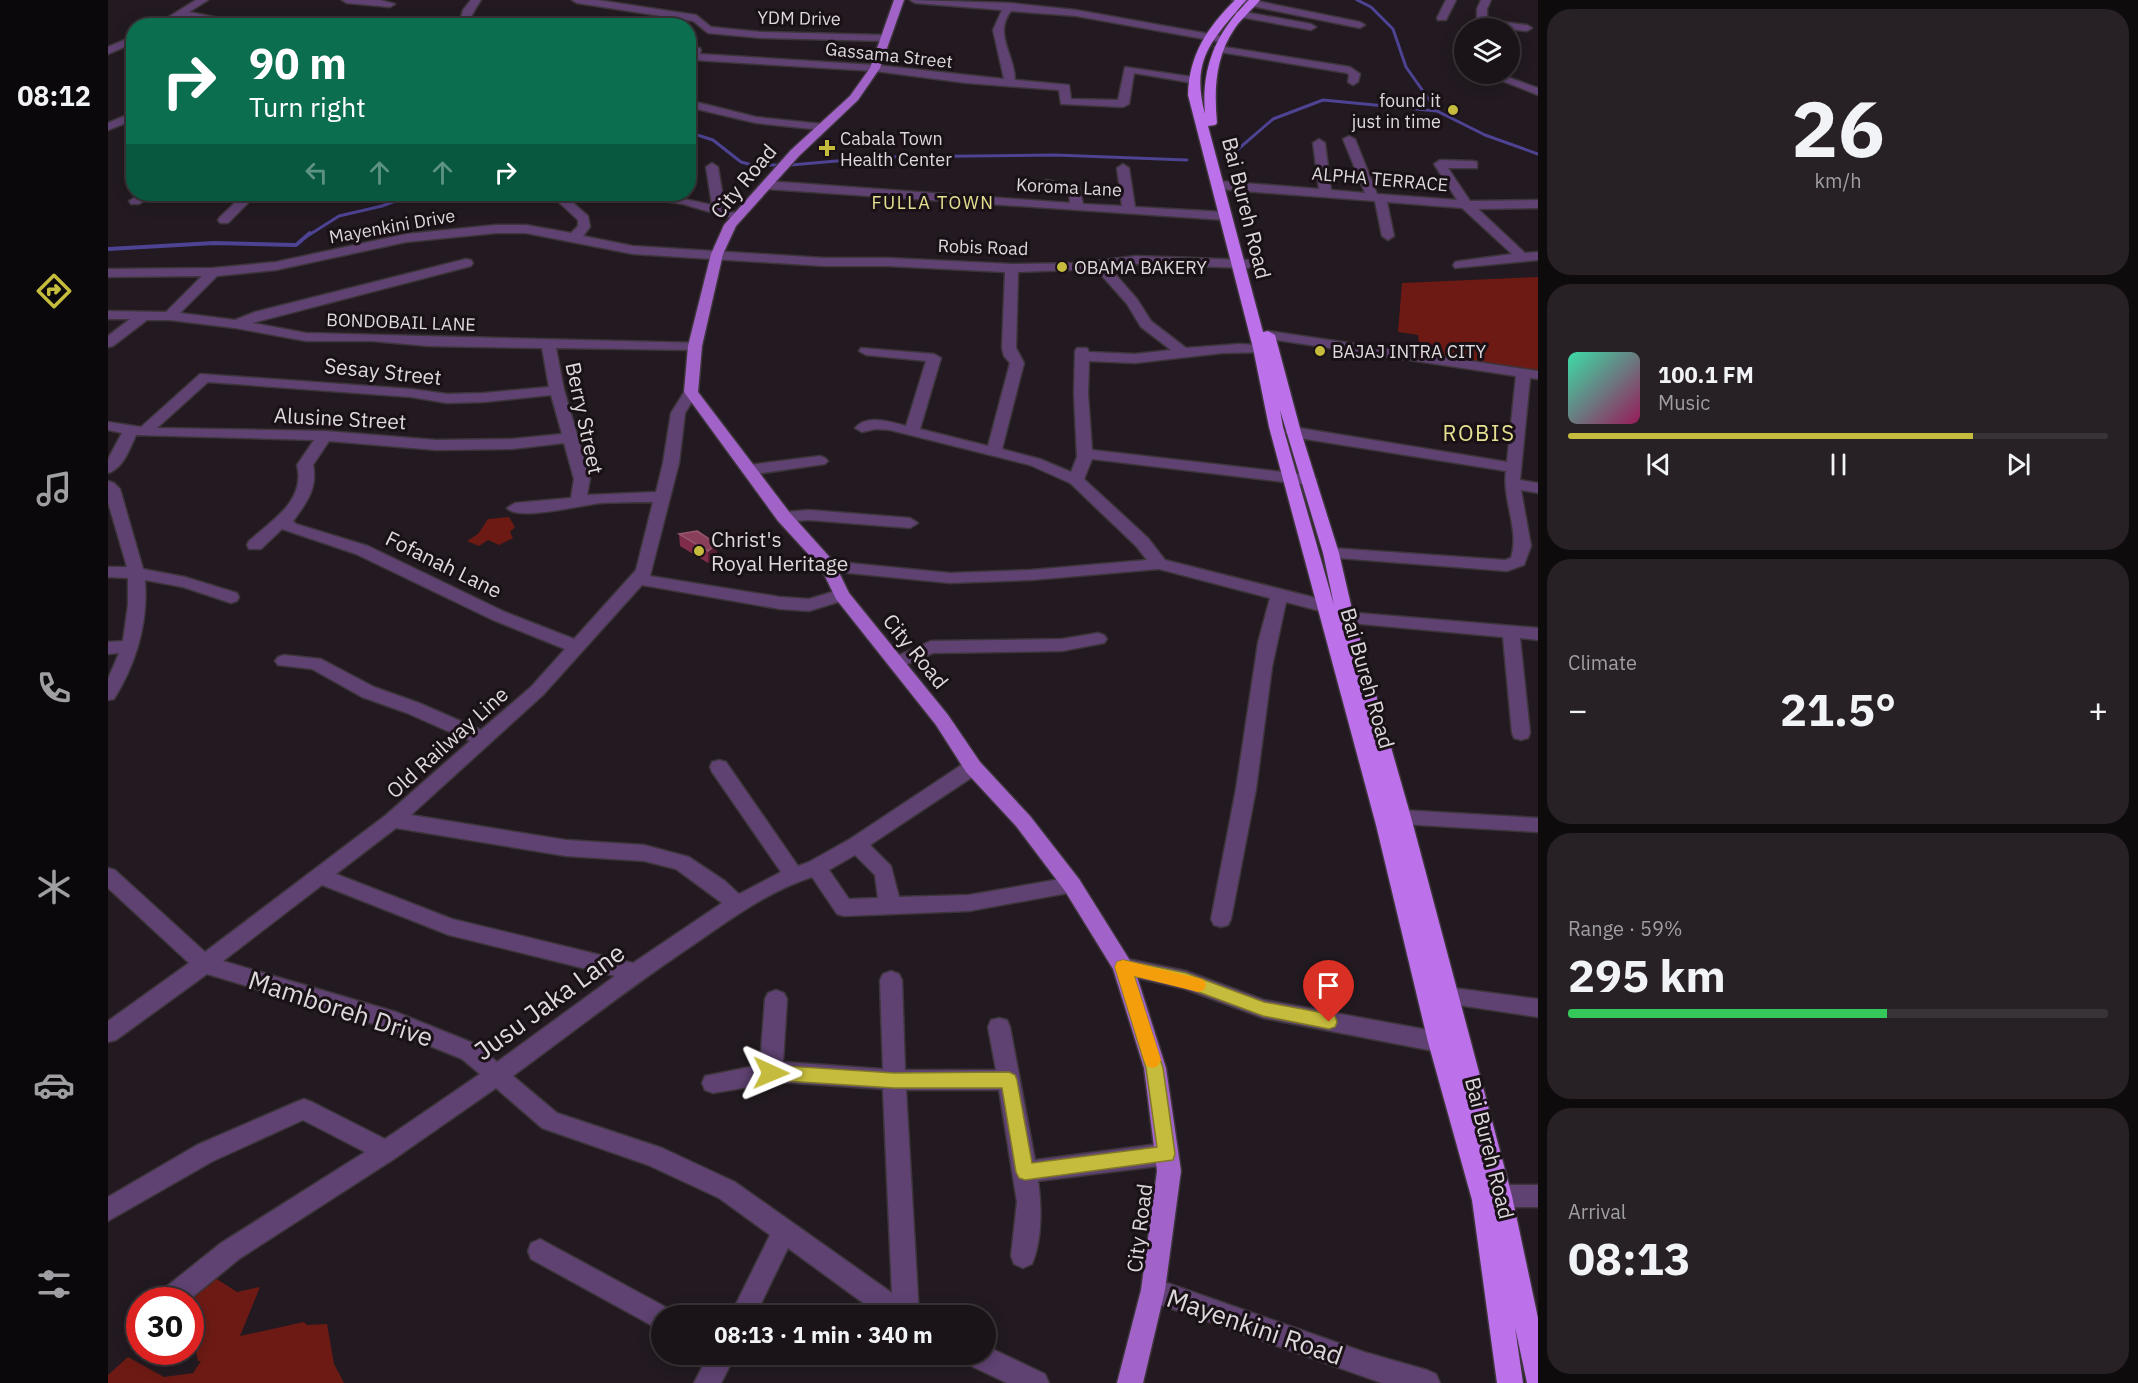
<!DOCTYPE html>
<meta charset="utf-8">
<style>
:root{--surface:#1a1418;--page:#272125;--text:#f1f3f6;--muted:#9f9ea2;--line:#383337;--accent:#c5bc3d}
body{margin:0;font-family:"IBM Plex Sans",sans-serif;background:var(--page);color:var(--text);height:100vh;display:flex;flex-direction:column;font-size:22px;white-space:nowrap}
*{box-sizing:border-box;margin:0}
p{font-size:20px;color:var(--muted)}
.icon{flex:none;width:33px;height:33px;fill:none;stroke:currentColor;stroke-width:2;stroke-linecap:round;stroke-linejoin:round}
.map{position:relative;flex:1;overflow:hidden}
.drawer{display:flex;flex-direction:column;gap:9px;padding:9px;background:#0e0b0d;width:600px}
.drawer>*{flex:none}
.top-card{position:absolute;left:18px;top:18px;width:570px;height:183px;border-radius:24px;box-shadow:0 3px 15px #0003,0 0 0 2px var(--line);background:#0b6e4f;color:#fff;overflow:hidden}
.controls{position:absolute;left:1346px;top:18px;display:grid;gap:12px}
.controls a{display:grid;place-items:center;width:66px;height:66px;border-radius:50%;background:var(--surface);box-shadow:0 3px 15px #0003,0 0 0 2px var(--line);font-size:30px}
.speed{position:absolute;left:18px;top:1287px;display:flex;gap:12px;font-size:30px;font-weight:700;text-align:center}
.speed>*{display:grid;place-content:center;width:78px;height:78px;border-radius:50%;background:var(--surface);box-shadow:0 3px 15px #0003,0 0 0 2px var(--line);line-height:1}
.speed .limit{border:9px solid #d22;background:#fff;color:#111}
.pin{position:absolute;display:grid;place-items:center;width:51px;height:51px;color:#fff;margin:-62px -26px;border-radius:50% 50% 50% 0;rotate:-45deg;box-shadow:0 0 6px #0007}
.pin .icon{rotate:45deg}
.me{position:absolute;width:66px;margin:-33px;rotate:91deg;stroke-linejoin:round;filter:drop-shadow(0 0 4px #0008)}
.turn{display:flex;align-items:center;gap:21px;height:126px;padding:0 24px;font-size:27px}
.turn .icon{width:78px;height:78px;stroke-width:2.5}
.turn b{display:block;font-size:42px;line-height:51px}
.lanes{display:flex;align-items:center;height:57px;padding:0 24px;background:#0003;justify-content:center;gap:30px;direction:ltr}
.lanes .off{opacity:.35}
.big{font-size:45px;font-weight:700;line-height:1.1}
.drawer .card{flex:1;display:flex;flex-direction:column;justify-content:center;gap:9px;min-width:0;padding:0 21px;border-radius:24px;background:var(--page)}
.drawer .dial{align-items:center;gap:0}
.dial b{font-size:78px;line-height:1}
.song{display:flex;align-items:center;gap:18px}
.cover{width:72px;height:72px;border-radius:9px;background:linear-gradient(135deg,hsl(160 70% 55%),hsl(330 70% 35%))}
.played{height:6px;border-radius:3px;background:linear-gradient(90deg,var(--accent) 75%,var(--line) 75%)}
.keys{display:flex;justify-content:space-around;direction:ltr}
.heat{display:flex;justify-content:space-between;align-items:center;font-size:33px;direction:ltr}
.charge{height:9px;border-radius:4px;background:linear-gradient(90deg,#34c759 59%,var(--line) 0)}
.trip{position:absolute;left:543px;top:1305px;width:345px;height:60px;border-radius:30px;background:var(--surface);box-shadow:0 3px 15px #0003,0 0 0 2px var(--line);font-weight:700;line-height:60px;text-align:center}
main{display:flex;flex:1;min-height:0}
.tabs{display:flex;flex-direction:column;width:108px;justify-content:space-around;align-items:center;background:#0a080a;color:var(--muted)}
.tabs .icon{width:42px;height:42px}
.tabs .current{color:var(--accent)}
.tabs b{font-size:27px;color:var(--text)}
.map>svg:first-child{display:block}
.green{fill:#6d1a14}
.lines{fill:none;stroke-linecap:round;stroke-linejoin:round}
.stream-far1{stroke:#4d4392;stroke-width:3}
.stream{stroke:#4d4392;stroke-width:4}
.minor-casing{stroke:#3c353a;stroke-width:3}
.major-casing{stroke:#3c353a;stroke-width:3}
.highway-casing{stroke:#3c353a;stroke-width:3}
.minor{fill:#5f4272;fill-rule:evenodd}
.major{fill:#a263c8;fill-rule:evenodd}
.highway{fill:#bc70ea;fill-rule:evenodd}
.wall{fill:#7f2b4a}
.shaded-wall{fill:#561c33}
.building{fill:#893e5a;stroke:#96566e;stroke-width:1.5}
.route{fill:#c5bc3d;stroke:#807a28;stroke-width:1.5}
.slow{fill:#f59e0b}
.poi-dot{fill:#c5bc3d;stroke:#191116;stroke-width:2}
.labels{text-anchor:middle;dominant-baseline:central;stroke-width:6;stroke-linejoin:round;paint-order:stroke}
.far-street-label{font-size:18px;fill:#ddd8db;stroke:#191116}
.far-poi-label{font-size:18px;fill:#ddd8db;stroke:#191116;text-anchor:start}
.far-neighbourhood-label{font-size:18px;letter-spacing:1.5px;fill:#e5e091;stroke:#191116}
.street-label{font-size:21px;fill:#ddd8db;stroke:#191116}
.poi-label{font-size:21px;fill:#ddd8db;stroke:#191116;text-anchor:start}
.neighbourhood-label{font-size:22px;letter-spacing:1.5px;fill:#e5e091;stroke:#191116}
.near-street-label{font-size:26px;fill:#ddd8db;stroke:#191116}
</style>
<main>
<nav class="tabs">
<b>08:12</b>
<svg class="icon current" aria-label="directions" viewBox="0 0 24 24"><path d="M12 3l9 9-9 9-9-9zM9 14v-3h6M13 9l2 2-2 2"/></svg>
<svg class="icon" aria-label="music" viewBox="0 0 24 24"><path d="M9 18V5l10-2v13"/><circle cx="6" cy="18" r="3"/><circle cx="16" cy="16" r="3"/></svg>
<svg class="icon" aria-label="phone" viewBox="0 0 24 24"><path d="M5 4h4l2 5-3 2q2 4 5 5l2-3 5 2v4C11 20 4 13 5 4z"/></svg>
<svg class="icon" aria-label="climate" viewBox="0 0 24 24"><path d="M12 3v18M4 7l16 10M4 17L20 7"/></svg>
<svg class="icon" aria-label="car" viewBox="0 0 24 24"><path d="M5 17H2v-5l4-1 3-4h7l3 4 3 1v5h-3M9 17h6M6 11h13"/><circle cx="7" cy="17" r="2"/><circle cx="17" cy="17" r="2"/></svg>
<svg class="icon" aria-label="filters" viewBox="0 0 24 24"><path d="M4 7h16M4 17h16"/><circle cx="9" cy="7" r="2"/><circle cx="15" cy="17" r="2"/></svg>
</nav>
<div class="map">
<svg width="1430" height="1383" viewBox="0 0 1430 1383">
<rect width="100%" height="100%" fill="#221a20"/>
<!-- green -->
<g class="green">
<path d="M1430 277V372L1313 357 1310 335 1290 332 1294 283Z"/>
<path d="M401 517 407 527 402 532 405 538 391 545 380 540 371 546 359 541 370 534 380 519Z"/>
<path d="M104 1276 129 1292 152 1287 132 1336 196 1322 199 1325 219 1324 226 1364 236 1383H0V1375L20 1357 56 1377 85 1373 93 1361H90L87 1347 98 1327 83 1319 82 1300H78Z"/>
</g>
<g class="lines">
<!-- stream-far1 -->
<g class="stream-far1">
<path d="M1249 0 1263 7 1285 29 1298 67 1329 111"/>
<path d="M580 132 605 140 633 162 644 165H683L774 157 947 155 1079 160"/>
<path d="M1121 157 1165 119 1215 100 1329 111 1377 135 1430 154"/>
<path d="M201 235 231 216 274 206 306 194"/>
</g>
<!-- stream -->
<path class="stream" d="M0 249 106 243 188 245 202 233"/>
<defs>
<g id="minor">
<path d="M88 0H100L81 12 152 26H125L73 17 59 26H46Z"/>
<path d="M234 0H272L287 4 282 7 239 3Z"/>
<path d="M363 0H373C362 15 364 26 342 26L353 17 355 10Z"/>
<path d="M464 0H489L588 15 603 27 653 32 776 35 781 38 776 41 653 38 600 33 585 21 469 3Z"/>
<path d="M802 0 902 3 968 10 1113 36 1118 39 1113 42 968 16 903 11C885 34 907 55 907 80L961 85 963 99 1010 100 1017 67 1085 77 1090 80 1085 83 1026 73 1021 104 1015 107 953 104 951 90 859 83 767 71 586 60 581 57 580 47 592 48 593 50 592 54 767 65 896 79 885 30 894 10 807 3Z"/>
<path d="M1124 0H1144L1252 22 1257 25 1252 28 1129 3Z"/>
<path d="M1338 0H1348L1338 20H1330L1329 18Z"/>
<path d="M1373 0H1383L1379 9V20L1419 25 1424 28 1419 31 1379 27 1369 28V9Z"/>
<path d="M1131 11 1203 24 1208 27 1203 30 1127 16V12Z"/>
<path d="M303 23H325L330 26H298Z"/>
<path d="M26 36V43L0 54V47Z"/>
<path d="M1110 46 1242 67 1252 74 1250 82 1245 85 1240 82 1241 75 1239 73 1106 51V47Z"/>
<path d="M1377 74H1391L1430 88V95Z"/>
<path d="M580 100 648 117 714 124 720 127 714 130 648 123 580 107Z"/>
<path d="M26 112V120L0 130V123Z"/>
<path d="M1241 136 1247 139 1269 194 1349 200 1326 164 1332 160 1365 161 1369 162V168H1340L1362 201 1430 200V208L1370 209 1417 253 1430 252V260L1347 268 1345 265 1347 262 1352 261 1404 254 1354 208 1279 202 1286 236 1280 240 1274 236 1267 201 1110 189 1104 185 1110 181 1211 189 1205 143 1211 139 1217 143 1223 190 1257 193 1235 139Z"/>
<path d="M604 163 610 167 617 209 635 216 633 219 629 220 575 204 529 197 527 194H553L604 205 598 167Z"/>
<path d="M1015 164 1021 168 1027 207 1117 212 1123 216 1117 220 659 189 653 185 659 181 962 203 961 192 934 187 932 184 938 180 971 186 975 204 1014 206 1009 168Z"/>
<path d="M32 194H46L31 204H23L21 201Z"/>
<path d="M136 194H149L120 223H112L110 220 112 217Z"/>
<path d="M318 194H363L361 197 338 201 318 199Z"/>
<path d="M442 194H455L480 216 482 227 475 236 525 246 716 258H780L904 264 972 263 1028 256 1140 260 1147 264 1140 268 1028 264 1001 267 1029 299 1043 321 1078 348 1131 344 1169 346 1171 349 1169 352 1115 353 1027 363 981 361 980 394 984 450 1201 475 1209 480 1201 485 984 459 976 479 1040 538 1057 560 1216 600 1222 602 1225 606 1222 610 1216 612 1178 602 1164 667 1148 789 1123 919 1120 925 1113 927 1106 925 1103 919 1128 789 1150 643 1162 598 1051 569 923 580 842 583 720 571 714 570 712 566 714 562 720 561 842 573 923 570 1039 560 1028 546 962 483 922 465 782 430 768 429 754 432 747 428C759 414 782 422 798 426L818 361 758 355 751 351 753 348 826 354 833 358 812 429 880 446 902 363 896 356 894 348 897 272 780 266H716L525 254 418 233H388L298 242 168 270 109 276 72 313 127 320 147 312 358 259 363 260 365 263 363 266 144 323 198 333 592 343 594 346 587 350 448 348 456 390 482 479 479 495 548 492 555 463 563 413 578 389H588L590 392 577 413 571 463 542 576 672 597 701 599 734 589 740 591 742 595 740 599 701 611 672 609 534 585 435 695 303 815 458 840 536 845 581 857 617 881 631 894 673 872 604 772 602 767 604 762 611 760 618 762 690 866 701 862 742 839 858 762 865 760 872 762 874 767 872 772 762 845 783 866 791 897 861 895 964 877 971 879 974 885 971 891 861 911 736 916 729 914 704 877C661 891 624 918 588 943 525 985 466 1031 405 1076L449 1113 554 1148 627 1182 784 1293 775 1089 671 1082 605 1093 597 1090 594 1083 597 1076 652 1065 657 999 660 993 668 990 676 993 679 999 675 1062 775 1069 772 980 775 974 783 971 791 974 794 980 797 1070H888L880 1027 883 1020 891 1018 899 1020 902 1027 927 1160 1058 1143 1066 1146 1070 1154 1066 1162 1058 1165 930 1181C934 1207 934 1240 924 1264L915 1268 906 1264 903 1256 909 1202 891 1090H798L811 1316H773L680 1248 647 1316H622L662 1235 611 1198 540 1165 434 1128 388 1088 286 1159 131 1259 81 1300H50L53 1291 113 1243 257 1152 195 1120 105 1161 0 1221V1197L89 1145 188 1102 196 1099 204 1102 277 1139 372 1074 354 1059 276 1027 99 974 8 1040 0 1042V1021L81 963 0 888V868L7 870 97 952 278 815 362 741 299 713 254 697 204 669 170 665 167 661 170 657 176 655 213 659 266 687 311 703 373 730 423 687 457 649 385 620 248 554 174 529 153 549H141L139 545 141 541C164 520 198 501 189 465L206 440 28 435C22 448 15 469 0 473V459L14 433 0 430V422L33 427 92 374 303 389 339 394 376 393 441 387 434 348 321 346 264 341H198L127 328 62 320H39L5 346 0 347V336L22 319H0V311L58 312 94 276 0 277V269L105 268 168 262 298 234 388 225H418L463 233 470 226V220ZM988 269 1019 304 1033 327 1063 350 1027 354 981 352 979 348H969L967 351 966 394 969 457 963 472 932 459 894 449 916 363 908 348 910 272ZM100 382 303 397 339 403 376 402 443 395 454 434 404 439 328 440 217 431 49 428ZM221 441 328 450 404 449 456 443 466 479 463 498 407 503 399 508C410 522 476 504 494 503 511 502 528 502 545 502L528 570 466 639 397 612 260 546 188 524 185 521C198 504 210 488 205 465ZM288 828 458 856 536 861 568 869 614 903 525 963 344 919 228 874ZM747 855 767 875 770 898 741 899 721 870ZM214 885 341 935 507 976 389 1062 370 1045 288 1012 115 961Z"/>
<path d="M1160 331 1430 371V379L1422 378 1412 480 1430 483V493L1413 490 1423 546 1416 565 1399 571 1217 557 1215 553 1217 549 1223 548 1397 560 1403 558C1412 530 1394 500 1398 471L1185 437 1177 432 1185 427 1399 462 1408 376 1155 338 1153 335Z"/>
<path d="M712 456 717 458 720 461 717 464 641 475 633 470 641 465Z"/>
<path d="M0 481 6 483 12 489 35 569 77 577 129 593 131 597 129 601 123 603 75 587 37 580C40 623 29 662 6 699L0 700V679L11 653 0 654V642L15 641 20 605V578L0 577V567H19L0 502Z"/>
<path d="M701 510 802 518 810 523 802 528 701 520 676 522 668 517 676 512Z"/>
<path d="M1237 612 1430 628V640L1412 638 1422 733 1420 738 1413 740 1406 738 1404 733 1395 637 1231 622 1228 618 1231 614Z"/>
<path d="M990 633 996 635 999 639 996 643 954 651 825 653 788 669 782 667 779 663 782 659 823 641 954 639Z"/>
<path d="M1293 810 1430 818V832L1293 824 1286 822 1283 817 1286 812Z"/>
<path d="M1015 958 1078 971 1156 1000 1331 1032 1339 1035 1342 1042 1339 1049 1331 1052 1155 1018 1077 989 1008 973 1004 967 1008 961Z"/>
<path d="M1338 987 1430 999V1017L1330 1002 1327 996 1330 990Z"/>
<path d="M1392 1185H1430V1207H1392L1384 1204 1380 1196 1384 1188Z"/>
<path d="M432 1239 563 1310 565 1316H554V1331L423 1259 420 1251 423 1243Z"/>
<path d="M1045 1278 1256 1352 1319 1370 1328 1374 1332 1383H1274L1045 1302 1036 1299 1033 1290 1036 1281Z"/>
<path d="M878 1346 937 1374 941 1383H899L857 1363 853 1354H878Z"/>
<path d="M601 1354H628L613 1383H586Z"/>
</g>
<path id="major" d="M786 0H796L772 68 750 100 691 156 628 226 615 254 594 346 590 392 682 513 726 562 741 593 840 715 872 762 922 816 971 879 1026 967 1058 1068 1073 1171 1057 1290 1035 1383H1009L1033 1290 1049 1171 1036 1068 1005 969 957 891 908 826 858 772 828 725 728 599 713 568 670 521 576 392 580 346 603 254 616 225 683 150 742 96 762 68Z"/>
<path id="highway" d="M1127 0H1138C1105 40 1082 58 1097 114 1093 68 1108 32 1141 0H1152C1144 10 1134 18 1127 28 1107 57 1106 90 1109 123L1107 125 1100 126 1155 332 1160 331 1167 335 1193 432 1231 553 1246 618 1303 817 1404 1196 1430 1318V1383H1419L1407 1327 1415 1383H1389L1364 1200 1320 1042 1268 825 1161 427 1145 348 1080 95C1081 55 1099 28 1127 0ZM1172 410 1215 553 1226 605 1175 427Z"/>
</defs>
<!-- minor casing -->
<use href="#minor" class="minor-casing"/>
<!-- major casing -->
<use href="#major" class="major-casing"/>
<!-- highway casing -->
<use href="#highway" class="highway-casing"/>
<!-- minor -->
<use href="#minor" class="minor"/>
<!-- major -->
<use href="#major" class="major"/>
<!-- highway -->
<use href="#highway" class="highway"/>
</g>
<!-- wall -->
<path class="wall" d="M571 534 609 556 600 563 572 546Z"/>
<!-- shaded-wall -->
<path class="shaded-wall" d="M609 544V556L600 563V551Z"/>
<!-- building -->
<path class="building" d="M589 531 609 544 600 551 571 534Z"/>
<!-- route -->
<path class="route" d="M1015 960 1078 973 1156 1002 1221 1014 1227 1016 1229 1022 1227 1027 1221 1029 1155 1016 1077 987 1026 976 1055 1068 1067 1154 1065 1160 917 1180 911 1178 908 1172 894 1088H786L663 1080 657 1078 655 1073 657 1068 663 1065 786 1073 901 1072 907 1075 909 1080 924 1163 1049 1147 1038 1068 1007 967 1009 962Z"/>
<!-- slow -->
<path class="slow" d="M1015 960 1090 978 1096 980 1098 985 1096 990 1090 992 1026 976 1053 1060 1050 1066 1044 1068 1039 1066 1036 1060 1007 967 1009 962Z"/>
<!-- markers -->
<g class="poi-dot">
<circle cx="1345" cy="110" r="6"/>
<path d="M716 139h6v6h6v6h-6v6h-6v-6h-6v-6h6z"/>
<circle cx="954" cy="267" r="6"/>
<circle cx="1212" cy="351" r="6"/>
<circle cx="591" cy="551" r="6"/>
</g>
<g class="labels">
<!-- far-street labels -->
<g class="far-street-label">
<text transform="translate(691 18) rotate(1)">YDM Drive</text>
<text transform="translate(781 55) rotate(6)">Gassama Street</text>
<text transform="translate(1272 179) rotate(5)">ALPHA TERRACE</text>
<text transform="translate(961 187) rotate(3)">Koroma Lane</text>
<text transform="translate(284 226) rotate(-10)">Mayenkini Drive</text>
<text transform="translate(875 247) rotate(2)">Robis Road</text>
<text transform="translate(293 322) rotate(2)">BONDOBAIL LANE</text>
</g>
<!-- far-poi labels -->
<g class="far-poi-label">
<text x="1333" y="100" text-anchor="end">found it<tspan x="1333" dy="21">just in time</tspan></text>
<text x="732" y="138">Cabala Town<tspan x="732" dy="21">Health Center</tspan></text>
<text x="966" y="267">OBAMA BAKERY</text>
<text x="1224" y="351">BAJAJ INTRA CITY</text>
</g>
<!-- far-neighbourhood labels -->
<g class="far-neighbourhood-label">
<text x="825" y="202">FULLA TOWN</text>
</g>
<!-- street labels -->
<g class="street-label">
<text transform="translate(635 181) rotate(-50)">City Road</text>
<text transform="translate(1139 208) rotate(76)">Bai Bureh Road</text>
<text transform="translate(275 371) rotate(6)">Sesay Street</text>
<text transform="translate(232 418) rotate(3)">Alusine Street</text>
<text transform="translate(477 418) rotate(78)">Berry Street</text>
<text transform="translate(336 564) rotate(26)">Fofanah Lane</text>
<text transform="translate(808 651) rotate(51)">City Road</text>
<text transform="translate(1260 678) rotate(74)">Bai Bureh Road</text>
<text transform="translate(339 742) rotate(-42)">Old Railway Line</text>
<text transform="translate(1382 1148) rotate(76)">Bai Bureh Road</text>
<text transform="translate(1031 1228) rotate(-83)">City Road</text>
</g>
<!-- poi labels -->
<g class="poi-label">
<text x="603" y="539">Christ's<tspan x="603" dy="24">Royal Heritage</tspan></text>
</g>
<!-- neighbourhood labels -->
<g class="neighbourhood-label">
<text x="1371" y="432">ROBIS</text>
</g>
<!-- near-street labels -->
<g class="near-street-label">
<text transform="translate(441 1001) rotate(-36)">Jusu Jaka Lane</text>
<text transform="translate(233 1008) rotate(18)">Mamboreh Drive</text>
<text transform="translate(1147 1326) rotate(19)">Mayenkini Road</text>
</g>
</g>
</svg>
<div class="controls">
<a><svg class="icon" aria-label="layers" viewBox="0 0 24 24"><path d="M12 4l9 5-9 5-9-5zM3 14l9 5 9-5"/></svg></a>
</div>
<div class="speed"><div class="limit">30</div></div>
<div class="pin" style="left:1221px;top:1022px;background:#d93025"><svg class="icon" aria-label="arrive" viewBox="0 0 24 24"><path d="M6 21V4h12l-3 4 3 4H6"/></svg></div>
<svg class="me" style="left:663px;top:1073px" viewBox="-20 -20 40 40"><path d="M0-17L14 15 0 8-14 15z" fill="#c5bc3d" stroke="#fff" stroke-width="4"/></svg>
<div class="trip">08:13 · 1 min · 340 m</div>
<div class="top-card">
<div class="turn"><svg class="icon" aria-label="right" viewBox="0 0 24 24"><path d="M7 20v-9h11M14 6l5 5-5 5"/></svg><div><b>90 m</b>Turn right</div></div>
<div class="lanes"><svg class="icon off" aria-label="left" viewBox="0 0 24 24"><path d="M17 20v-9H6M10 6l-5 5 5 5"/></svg><svg class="icon off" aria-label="ahead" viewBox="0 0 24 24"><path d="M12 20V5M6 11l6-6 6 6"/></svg><svg class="icon off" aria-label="ahead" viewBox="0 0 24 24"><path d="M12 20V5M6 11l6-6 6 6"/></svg><svg class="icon" aria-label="right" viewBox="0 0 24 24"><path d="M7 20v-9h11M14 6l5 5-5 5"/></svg></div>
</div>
</div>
<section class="drawer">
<div class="card dial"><b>26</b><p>km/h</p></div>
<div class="card">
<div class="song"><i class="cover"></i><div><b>100.1 FM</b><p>Music</p></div></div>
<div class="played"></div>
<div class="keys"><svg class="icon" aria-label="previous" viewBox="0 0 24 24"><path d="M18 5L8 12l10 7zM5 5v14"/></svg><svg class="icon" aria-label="pause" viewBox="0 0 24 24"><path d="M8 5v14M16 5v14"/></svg><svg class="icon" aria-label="next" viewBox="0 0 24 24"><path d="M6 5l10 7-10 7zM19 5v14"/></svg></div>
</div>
<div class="card"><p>Climate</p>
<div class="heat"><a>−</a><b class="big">21.5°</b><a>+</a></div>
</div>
<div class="card"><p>Range · 59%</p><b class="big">295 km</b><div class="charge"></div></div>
<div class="card"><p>Arrival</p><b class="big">08:13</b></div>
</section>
</main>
